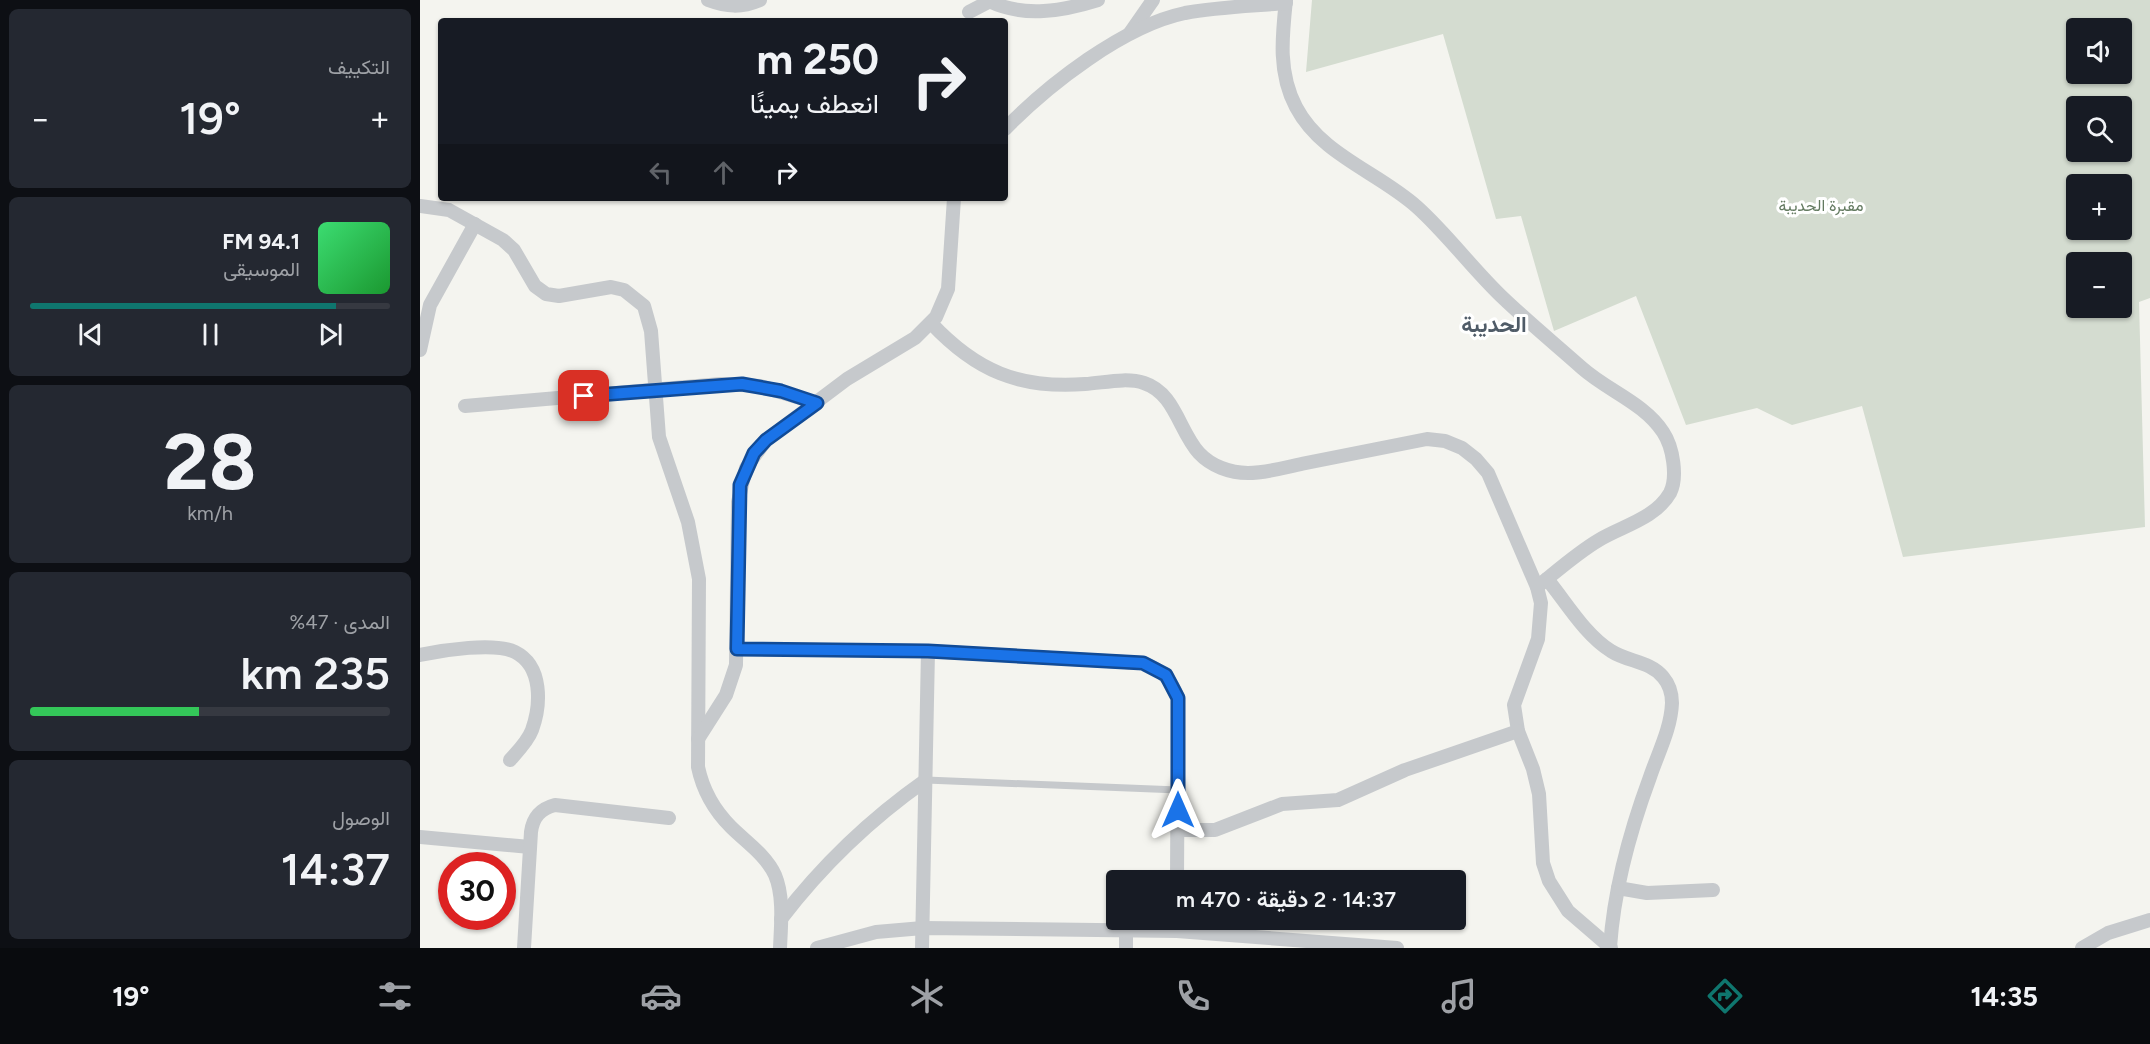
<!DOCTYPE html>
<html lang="ar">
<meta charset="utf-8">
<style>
:root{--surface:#171b24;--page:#242831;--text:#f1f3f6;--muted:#9ea1a6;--line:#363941;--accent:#0f766e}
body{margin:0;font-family:Figtree,Vazirmatn,sans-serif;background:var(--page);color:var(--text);direction:rtl;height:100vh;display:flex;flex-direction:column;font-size:22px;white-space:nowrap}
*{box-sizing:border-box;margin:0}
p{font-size:20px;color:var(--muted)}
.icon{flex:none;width:33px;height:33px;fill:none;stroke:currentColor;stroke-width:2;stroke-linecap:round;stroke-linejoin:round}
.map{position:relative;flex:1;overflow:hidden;direction:ltr}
.side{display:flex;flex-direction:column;gap:9px;padding:9px;background:#0d0f14;width:420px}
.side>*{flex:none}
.top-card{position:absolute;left:18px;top:18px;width:570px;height:183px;border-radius:6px;box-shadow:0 2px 4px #0004;direction:rtl;background:#171b24;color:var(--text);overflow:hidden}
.buttons{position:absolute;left:1646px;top:18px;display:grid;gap:12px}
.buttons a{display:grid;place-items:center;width:66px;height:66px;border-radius:6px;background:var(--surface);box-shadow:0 2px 4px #0004;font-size:30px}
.speed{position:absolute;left:18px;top:852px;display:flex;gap:12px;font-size:30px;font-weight:700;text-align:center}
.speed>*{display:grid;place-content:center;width:78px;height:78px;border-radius:50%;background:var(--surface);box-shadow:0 2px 4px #0004;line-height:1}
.speed .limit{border:9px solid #d22;background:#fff;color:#111}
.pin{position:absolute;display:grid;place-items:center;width:51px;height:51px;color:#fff;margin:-26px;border-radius:12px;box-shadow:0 3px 9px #0006}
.me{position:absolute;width:66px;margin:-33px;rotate:0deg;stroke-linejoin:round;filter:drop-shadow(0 0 4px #0008)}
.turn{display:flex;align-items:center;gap:21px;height:126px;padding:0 30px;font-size:27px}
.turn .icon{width:78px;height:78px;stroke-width:2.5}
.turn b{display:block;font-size:42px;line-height:51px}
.lanes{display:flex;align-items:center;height:57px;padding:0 30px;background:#0003;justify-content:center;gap:30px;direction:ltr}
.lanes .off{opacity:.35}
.big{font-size:45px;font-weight:600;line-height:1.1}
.side .widget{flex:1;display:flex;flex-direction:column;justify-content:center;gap:9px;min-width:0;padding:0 21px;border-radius:9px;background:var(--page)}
.side .dial{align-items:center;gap:0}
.dial b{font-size:78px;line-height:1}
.song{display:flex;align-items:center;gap:18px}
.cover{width:72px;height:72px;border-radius:9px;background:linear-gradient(135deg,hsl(140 70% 55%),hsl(130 70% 35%))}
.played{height:6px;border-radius:3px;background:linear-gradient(90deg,var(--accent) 85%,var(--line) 85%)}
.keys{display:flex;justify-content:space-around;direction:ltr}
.heat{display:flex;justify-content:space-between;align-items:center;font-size:33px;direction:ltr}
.charge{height:9px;border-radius:4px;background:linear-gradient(90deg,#34c759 47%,var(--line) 0)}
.trip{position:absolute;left:686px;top:870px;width:360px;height:60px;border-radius:6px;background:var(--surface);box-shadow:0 2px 4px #0004;font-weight:600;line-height:60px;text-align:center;direction:rtl}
.tab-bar{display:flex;height:96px;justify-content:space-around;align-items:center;background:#090b0e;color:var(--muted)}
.tab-bar .icon{width:42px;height:42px}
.tab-bar .selected{color:var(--accent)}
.tab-bar b{font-size:27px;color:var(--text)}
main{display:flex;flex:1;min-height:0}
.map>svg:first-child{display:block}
.green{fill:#d4dcd0;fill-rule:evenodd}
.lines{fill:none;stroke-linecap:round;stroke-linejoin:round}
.service{stroke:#c6c9cc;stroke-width:7}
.minor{stroke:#c6c9cc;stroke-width:14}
.route-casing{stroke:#114b97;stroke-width:15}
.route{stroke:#1a73e8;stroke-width:10}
.labels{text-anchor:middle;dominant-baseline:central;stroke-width:6;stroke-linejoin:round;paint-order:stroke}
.park-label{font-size:16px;fill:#637a60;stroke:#fff}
.district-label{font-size:22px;font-weight:bold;fill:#4f5b67;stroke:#fff}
</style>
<main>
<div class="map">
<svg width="1730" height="948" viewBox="0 0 1730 948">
<rect width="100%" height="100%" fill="#f4f4ef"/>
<!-- green -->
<path class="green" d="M892 0H1730V298L1719 302 1725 527 1483 557 1442 406 1372 425 1337 408 1266 425 1216 296 1134 331 1101 216 1076 219 1023 34 886 72ZM1656 28H1701V74H1656ZM1656 106H1701V152H1656ZM1656 184H1701V230H1656ZM1656 262H1701V308H1656Z"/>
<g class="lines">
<!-- service -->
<path class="service" d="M506 780 758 790"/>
<!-- minor -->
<g class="minor">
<path d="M288 0C307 7 321 8 340 0"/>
<path d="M866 0C862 37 858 73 876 107 901 155 958 172 997 207 1027 234 1051 267 1081 296 1107 321 1135 344 1162 368 1188 391 1224 403 1243 432 1253 447 1258 477 1250 493 1235 519 1202 526 1179 540 1157 553 1137 571 1117 587"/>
<path d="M569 1C604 18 643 11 678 0"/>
<path d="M549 12 572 0"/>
<path d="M710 33 733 0"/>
<path d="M585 129C628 85 703 26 765 13 798 7 833 6 866 3"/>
<path d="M0 206 29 210 83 240 94 250 115 286 126 294 139 296 191 287 204 290 224 306 231 331 239 437 268 522 279 579 278 767C283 791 294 810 311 827 326 842 346 855 355 875 364 896 361 925 360 948"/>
<path d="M511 323C556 371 599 389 665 384 683 383 706 377 724 383 755 393 759 431 779 453 791 466 810 473 828 473 847 473 867 467 886 463 926 455 967 447 1007 439L1025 441 1042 448 1056 459 1068 473 1117 587 1121 603 1118 639 1094 705 1098 731 1113 769 1119 794 1123 863 1129 881 1148 911 1191 948"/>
<path d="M0 350 10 305 55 224"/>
<path d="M45 406 301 384 340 386 397 403"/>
<path d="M1127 579C1146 602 1165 635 1191 651 1208 662 1230 661 1243 677 1249 684 1252 694 1252 703 1251 729 1238 753 1230 777 1210 831 1194 889 1190 947"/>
<path d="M317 649 508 651 723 663C742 670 751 679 758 698L757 880"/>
<path d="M0 655C23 650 75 642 95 652 123 666 121 705 112 730 108 741 98 751 90 760"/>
<path d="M278 739 306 695 316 665 318 502 326 468 346 440 427 379 495 338 516 317 528 289 534 198"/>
<path d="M758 830H795L862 804 918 800 985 770 1098 731"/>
<path d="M0 837 110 847"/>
<path d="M1198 888 1227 893 1293 890"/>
<path d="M361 919C403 864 449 820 506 780"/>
<path d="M706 930V948"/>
<path d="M104 948 111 832C113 817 120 809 135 805L249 818"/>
<path d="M397 948 456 932 503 928 757 931 977 948"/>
<path d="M502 948 508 651"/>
<path d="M1662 948 1688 933 1730 920"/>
</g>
</g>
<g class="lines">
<defs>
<path id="route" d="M164 396 322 384 361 391 397 403 346 440 334 453 320 485 317 649 508 651 723 663 746 675 758 698V810"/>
</defs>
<!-- route casing -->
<use href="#route" class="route-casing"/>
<!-- route -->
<use href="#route" class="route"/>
</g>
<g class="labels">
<!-- park labels -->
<g class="park-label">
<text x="1401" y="205">مقبرة الحديبة</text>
</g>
<!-- district labels -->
<g class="district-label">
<text x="1074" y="324">الحديبة</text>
</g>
</g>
</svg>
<div class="buttons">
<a><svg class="icon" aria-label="sound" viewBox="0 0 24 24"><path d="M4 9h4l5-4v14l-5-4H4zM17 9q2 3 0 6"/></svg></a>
<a><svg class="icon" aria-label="search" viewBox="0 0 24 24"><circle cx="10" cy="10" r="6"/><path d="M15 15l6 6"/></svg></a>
<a>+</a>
<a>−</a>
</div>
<div class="speed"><div class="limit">30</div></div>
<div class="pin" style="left:164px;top:396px;background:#d93025"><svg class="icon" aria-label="arrive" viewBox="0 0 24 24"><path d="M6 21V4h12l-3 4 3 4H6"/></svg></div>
<svg class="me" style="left:758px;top:810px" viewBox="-20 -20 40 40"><path d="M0-17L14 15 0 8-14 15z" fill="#1a73e8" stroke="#fff" stroke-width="4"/></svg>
<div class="trip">14:37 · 2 دقيقة · 470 m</div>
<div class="top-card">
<div class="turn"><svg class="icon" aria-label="right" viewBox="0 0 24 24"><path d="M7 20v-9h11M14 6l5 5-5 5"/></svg><div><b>250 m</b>انعطف يمينًا</div></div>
<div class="lanes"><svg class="icon off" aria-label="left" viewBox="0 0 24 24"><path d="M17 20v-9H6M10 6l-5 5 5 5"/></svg><svg class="icon off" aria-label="ahead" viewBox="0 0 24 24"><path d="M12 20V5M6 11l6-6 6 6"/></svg><svg class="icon" aria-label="right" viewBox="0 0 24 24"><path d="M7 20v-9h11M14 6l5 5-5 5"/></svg></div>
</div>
</div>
<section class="side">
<div class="widget"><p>التكييف</p>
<div class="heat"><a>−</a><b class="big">19°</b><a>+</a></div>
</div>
<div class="widget">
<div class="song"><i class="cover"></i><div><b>94.1 FM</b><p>الموسيقى</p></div></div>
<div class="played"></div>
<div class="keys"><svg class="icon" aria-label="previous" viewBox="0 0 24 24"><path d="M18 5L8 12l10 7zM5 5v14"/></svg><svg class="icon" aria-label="pause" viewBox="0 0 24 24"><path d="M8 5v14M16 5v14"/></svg><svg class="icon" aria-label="next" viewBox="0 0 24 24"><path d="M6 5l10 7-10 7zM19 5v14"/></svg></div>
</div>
<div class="widget dial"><b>28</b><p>km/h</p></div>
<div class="widget"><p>المدى · 47%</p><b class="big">235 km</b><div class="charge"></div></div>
<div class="widget"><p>الوصول</p><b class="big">14:37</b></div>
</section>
</main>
<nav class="tab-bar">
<b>14:35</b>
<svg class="icon selected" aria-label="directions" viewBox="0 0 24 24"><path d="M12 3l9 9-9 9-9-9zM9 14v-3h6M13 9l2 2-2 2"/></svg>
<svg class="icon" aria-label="music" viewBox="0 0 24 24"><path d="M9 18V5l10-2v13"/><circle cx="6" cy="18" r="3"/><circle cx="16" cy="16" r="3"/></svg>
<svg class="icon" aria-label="phone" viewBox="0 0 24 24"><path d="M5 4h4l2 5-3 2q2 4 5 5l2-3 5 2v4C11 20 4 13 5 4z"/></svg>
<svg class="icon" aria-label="climate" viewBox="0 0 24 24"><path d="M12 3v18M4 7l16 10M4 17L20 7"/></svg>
<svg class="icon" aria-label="car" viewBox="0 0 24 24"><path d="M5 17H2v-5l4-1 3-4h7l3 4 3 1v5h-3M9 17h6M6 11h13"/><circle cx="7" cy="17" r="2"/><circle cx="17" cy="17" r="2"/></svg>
<svg class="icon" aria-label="filters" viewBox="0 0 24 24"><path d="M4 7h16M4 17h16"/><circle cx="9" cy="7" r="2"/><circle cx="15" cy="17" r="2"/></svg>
<b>19°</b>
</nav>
